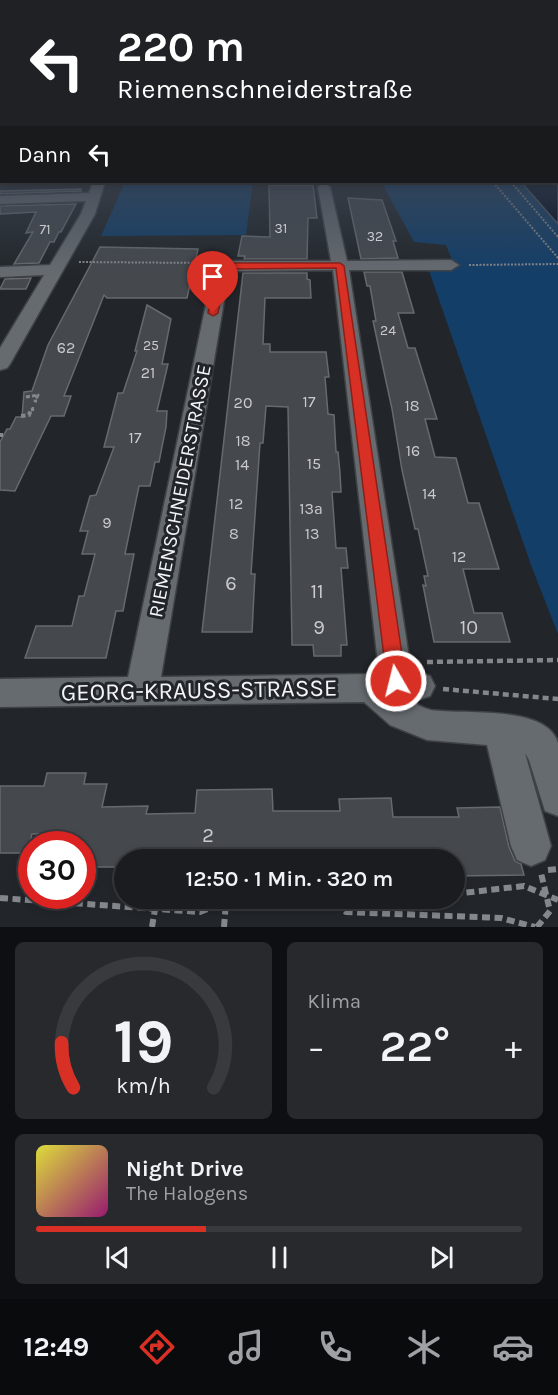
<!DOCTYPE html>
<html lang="de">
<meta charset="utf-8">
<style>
:root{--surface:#1a1c20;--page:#27292d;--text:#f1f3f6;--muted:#9fa1a5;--line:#383a3e;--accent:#d93025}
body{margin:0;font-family:Karla,sans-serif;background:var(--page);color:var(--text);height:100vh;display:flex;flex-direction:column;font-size:22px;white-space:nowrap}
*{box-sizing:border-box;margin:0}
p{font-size:20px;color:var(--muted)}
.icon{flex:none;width:33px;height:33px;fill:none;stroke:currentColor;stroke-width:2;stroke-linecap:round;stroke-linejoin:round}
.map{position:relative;height:927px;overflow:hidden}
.details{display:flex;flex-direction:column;gap:15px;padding:15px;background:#0e0f12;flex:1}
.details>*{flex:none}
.banner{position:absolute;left:0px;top:0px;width:558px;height:183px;box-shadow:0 3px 9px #0003,0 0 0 2px var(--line);background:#202124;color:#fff;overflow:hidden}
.speed{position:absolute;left:18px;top:831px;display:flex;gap:12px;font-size:30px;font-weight:700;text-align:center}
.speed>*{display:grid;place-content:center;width:78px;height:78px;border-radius:50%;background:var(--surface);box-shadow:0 3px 9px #0003,0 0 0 2px var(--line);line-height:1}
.speed .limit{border:9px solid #d22;background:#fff;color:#111}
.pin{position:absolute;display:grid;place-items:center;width:51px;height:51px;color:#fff;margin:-62px -26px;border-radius:50% 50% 50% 0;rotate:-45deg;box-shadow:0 0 6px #0007}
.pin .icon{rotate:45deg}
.me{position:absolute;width:66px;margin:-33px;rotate:352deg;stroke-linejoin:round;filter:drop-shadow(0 0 4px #0008)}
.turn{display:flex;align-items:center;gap:21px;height:126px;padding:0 18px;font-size:27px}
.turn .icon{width:78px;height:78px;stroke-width:2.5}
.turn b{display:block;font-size:42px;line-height:51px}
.then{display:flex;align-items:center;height:57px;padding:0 18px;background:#0003;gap:12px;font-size:22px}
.big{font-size:45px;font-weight:600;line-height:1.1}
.details .widget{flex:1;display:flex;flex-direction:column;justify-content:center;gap:9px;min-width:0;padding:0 21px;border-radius:9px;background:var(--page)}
.details .dial{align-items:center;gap:0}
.dial svg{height:156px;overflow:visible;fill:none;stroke:var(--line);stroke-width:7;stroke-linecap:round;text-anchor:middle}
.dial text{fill:var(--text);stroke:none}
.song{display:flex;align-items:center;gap:18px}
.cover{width:72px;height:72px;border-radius:9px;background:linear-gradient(135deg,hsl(60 70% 55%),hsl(320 70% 35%))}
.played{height:6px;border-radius:3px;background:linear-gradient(90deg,var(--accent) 35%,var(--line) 35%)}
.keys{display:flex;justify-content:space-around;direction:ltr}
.heat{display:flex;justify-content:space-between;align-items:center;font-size:33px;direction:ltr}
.details .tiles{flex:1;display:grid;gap:15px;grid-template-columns:1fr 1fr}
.widget:last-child{grid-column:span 2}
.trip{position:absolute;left:114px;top:849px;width:351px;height:60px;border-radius:30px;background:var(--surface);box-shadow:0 3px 9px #0003,0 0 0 2px var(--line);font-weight:600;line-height:60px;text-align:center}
.menu{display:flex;height:96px;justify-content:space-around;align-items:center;background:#0a0b0d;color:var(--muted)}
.menu .icon{width:42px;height:42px}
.menu .current{color:var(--accent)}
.menu b{font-size:27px;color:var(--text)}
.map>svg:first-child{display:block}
.green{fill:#133e68}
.water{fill:#000b20;stroke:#495161;stroke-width:1.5}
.building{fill:#45494e;stroke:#666a6f;stroke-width:1.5}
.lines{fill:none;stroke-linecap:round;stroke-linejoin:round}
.minor-casing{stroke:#3f4245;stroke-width:3}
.path-far4{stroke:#84878b;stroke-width:2;stroke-dasharray:2 1.5;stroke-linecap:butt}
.path-far3{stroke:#84878b;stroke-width:3;stroke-dasharray:4 2;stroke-linecap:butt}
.path-far2{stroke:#84878b;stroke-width:4;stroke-dasharray:4.5 3;stroke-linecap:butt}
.path-far1{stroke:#84878b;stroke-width:4.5;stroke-dasharray:6 4;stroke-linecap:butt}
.path{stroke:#84878b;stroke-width:6;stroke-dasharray:8 4.5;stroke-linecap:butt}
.minor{fill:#666b70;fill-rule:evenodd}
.route{fill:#d93025;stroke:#8d1f18;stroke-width:1.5}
.labels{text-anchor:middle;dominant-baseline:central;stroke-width:6;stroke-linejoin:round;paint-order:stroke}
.far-number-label{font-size:14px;fill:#c8cace}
.number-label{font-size:16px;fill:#c8cace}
.street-label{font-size:20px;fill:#f3f5f8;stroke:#22262a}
.near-number-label{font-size:20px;fill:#c8cace}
.near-street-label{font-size:24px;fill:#f3f5f8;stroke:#22262a}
</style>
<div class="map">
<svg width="558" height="927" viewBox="0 0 558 927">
<rect width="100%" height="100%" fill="#22262a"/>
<!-- green -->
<g class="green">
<path d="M125 182H253L246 235 101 236Z"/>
<path d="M384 182H521L558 224V634L531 565 426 262H453L446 245 414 242 385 189Z"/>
</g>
<!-- water -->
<path class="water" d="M557 146H558V224L521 182H556Z"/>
<!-- building -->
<g class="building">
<path d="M269 185H313L317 218H308L307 259H244L245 256H238L242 236 270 237Z"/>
<path d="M81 189V191L0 194V191Z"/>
<path d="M348 198 382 200 396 241H393L398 258 361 259Z"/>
<path d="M76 204 61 232H59L54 242H50L39 263 14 264 33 232 26 233 36 212 0 214V206Z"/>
<path d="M100 247 198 249 187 298H107L104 295 64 396H71L64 416H51L15 491 0 490V442L7 429H10L16 417H22L24 392 32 391 48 345Z"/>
<path d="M364 272H402L414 313H398L408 348H415L437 419H425L435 457 456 458 468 503H479L499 569H463L474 613H502L510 642H434L423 585 426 586 424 576H428L418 529H415L402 470 392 409 373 321H376L370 286H367Z"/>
<path d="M243 273H307V279L310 280 311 298H265L263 344H270V352H326L329 377H325L328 414 334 415 336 452H338L340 473 341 492H332L336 548H346L348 568H341L347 645H341V656H314L313 645H292L288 407 266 406 263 443H260L251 574H255L252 632H202Z"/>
<path d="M31 278 26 289H0L5 279Z"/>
<path d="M147 305 171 319 162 364H168L157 411H167L166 427 159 462H155L150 486H139L125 554H134L123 611H116L106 658H25L36 626H72L79 596H84L95 554H82L88 531H80L90 496 96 495 114 447H104L118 393H123L137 351H135Z"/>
<path d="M47 773H86L84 784H107L102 807 148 806 146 814 195 813 197 790 272 789 273 811H340L339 799 391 798 393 817H459L457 808 500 807 509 847 515 861 521 864 524 875 454 876V860H273V856L215 857V860H124V867H90L91 858H82V844H68L71 833 32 834 27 853H0V786H44Z"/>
</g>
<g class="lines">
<defs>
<g id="minor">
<rect x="0" y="149" width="2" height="6"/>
<path d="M93 182H105L95 214 10 364 7 368 0 370V348L44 275 0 277V267L50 265 81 214 86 201 0 204V196L89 193Z"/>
<path d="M324 183 330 187 347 261 451 260 459 265 451 270H349L411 670 430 676 435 686 430 696 418 700 407 697C414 703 422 708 431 710 462 715 547 704 558 743 558 757 558 799 558 816L545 811 529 760 525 753 551 846 545 860 531 866 517 860 511 846 487 745 427 740 390 725 364 702 0 707V679L128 677 214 266 222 261H331L318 187ZM333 270 379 672 371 674 161 677 229 271Z"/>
</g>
</defs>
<!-- minor casing -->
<use href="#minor" class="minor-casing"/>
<!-- path-far4 -->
<g class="path-far4">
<path d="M493 182 558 258"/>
<path d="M511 182 558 237"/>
<path d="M79 262 206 263"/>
<path d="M469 265 558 264"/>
</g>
<!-- path-far3 -->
<g class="path-far3">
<path d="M26 397 38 395 35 401H37"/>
<path d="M31 410 34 409"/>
</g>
<!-- path-far2 -->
<g class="path-far2">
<path d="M21 416 29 415 31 409H34"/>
<path d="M0 435H3"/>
</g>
<!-- path-far1 -->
<g class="path-far1">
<path d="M427 662 558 660"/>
<path d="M443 689 558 699"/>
</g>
<!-- path -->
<g class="path">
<path d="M548 870 558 869"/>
<path d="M454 894 524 886 558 900"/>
<path d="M0 898 200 912 226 902 337 904 346 912 501 918 535 927"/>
<path d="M337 904 341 898"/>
<path d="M152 927 155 909"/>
<path d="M224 927 226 902"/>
<path d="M537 927 550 911 541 873"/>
</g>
<!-- minor -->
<use href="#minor" class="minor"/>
</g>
<!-- sky -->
<linearGradient id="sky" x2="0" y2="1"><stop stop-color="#131517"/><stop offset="0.53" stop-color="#3e4755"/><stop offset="1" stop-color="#3e4755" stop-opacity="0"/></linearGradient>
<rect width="558" height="276" fill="url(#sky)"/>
<!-- route -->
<path class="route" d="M222 263H340L344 266 406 681 403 686 396 689 390 686 387 681 336 268 226 269 218 313 213 316 208 313 217 266Z"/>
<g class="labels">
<!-- far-number labels -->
<g class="far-number-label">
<text x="281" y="228">31</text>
<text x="45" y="229">71</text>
<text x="375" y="236">32</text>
<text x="388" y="330">24</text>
<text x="151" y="345">25</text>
</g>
<!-- number labels -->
<g class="number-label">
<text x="66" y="347">62</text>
<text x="148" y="372">21</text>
<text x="309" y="401">17</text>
<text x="243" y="402">20</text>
<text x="412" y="405">18</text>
<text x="135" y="437">17</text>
<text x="243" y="440">18</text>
<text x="413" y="450">16</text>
<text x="314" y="463">15</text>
<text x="242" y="464">14</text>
<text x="429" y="493">14</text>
<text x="236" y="503">12</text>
<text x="311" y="508">13a</text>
<text x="107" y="522">9</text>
<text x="234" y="533">8</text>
<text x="312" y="533">13</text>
<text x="459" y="556">12</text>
</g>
<!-- street labels -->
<g class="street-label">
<text transform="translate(180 491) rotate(-79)">RIEMENSCHNEIDERSTRASSE</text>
</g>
<!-- near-number labels -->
<g class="near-number-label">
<text x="231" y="583">6</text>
<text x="317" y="591">11</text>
<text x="319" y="627">9</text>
<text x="469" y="627">10</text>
<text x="208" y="835">2</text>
</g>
<!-- near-street labels -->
<g class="near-street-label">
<text transform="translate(199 690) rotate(-1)">GEORG-KRAUSS-STRASSE</text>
</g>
</g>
</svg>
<div class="speed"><div class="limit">30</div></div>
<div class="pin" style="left:213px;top:313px;background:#d93025"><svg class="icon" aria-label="arrive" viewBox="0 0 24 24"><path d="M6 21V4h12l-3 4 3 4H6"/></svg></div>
<svg class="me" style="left:396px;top:681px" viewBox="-20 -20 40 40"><circle r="17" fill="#d93025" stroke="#fff" stroke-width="3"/><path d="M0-11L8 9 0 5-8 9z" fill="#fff"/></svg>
<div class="trip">12:50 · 1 Min. · 320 m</div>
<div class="banner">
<div class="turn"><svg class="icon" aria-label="left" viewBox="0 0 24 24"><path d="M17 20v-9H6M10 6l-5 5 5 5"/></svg><div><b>220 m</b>Riemenschneiderstraße</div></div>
<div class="then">Dann<svg class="icon" aria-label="left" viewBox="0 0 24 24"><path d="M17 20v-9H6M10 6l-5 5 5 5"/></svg></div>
</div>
</div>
<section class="details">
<div class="tiles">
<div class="widget dial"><svg viewBox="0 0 100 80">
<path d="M14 69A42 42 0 1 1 86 69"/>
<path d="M14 69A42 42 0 0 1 8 46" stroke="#d93025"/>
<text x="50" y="56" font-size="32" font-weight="700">19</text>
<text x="50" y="72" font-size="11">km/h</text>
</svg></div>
<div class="widget"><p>Klima</p>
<div class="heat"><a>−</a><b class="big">22°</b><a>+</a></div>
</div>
<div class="widget">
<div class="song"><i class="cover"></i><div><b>Night Drive</b><p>The Halogens</p></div></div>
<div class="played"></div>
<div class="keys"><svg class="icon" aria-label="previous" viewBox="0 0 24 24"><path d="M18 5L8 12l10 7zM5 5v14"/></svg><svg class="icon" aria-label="pause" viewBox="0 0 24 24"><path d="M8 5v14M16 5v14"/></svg><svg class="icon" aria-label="next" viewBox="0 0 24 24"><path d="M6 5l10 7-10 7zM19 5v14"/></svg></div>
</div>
</div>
</section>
<nav class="menu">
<b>12:49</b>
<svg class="icon current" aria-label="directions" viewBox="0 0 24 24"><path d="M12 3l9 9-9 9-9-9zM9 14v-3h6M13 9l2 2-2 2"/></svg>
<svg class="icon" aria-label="music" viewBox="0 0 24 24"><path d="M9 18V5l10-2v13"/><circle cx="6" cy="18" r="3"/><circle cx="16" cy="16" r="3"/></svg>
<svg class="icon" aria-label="phone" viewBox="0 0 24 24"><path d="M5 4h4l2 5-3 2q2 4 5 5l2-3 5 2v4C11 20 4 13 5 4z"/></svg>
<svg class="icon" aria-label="climate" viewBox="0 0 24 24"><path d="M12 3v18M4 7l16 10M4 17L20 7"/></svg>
<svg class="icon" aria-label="car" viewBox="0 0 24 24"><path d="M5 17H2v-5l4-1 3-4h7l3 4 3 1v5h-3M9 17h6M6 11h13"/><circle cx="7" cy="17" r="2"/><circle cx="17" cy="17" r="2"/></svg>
</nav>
